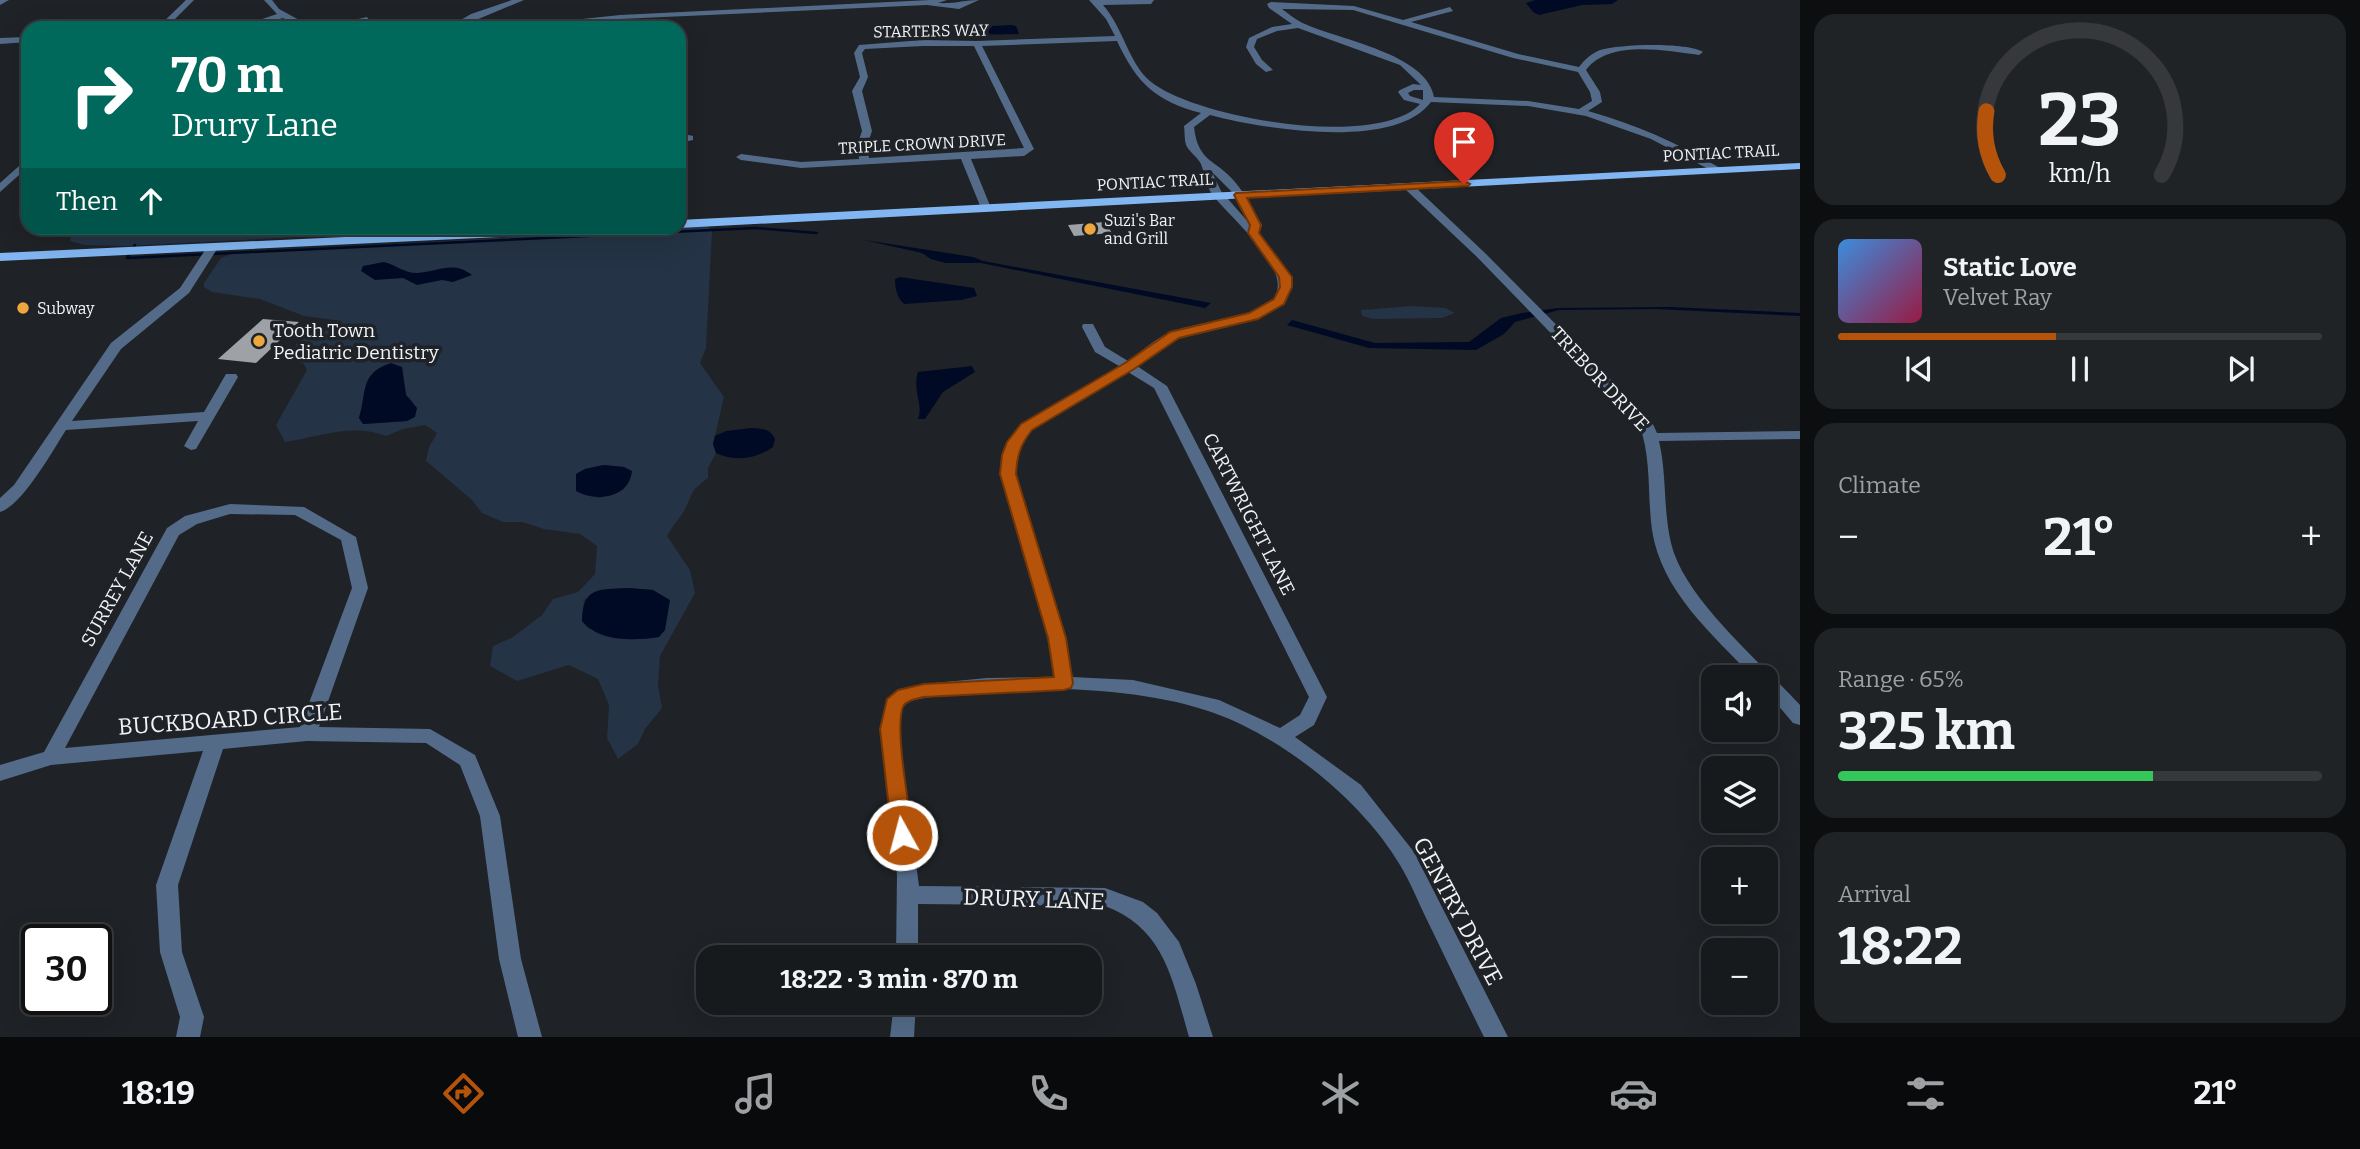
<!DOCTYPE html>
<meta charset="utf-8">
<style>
:root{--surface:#171a1c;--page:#202325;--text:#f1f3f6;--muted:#9ea1a3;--line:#36383b;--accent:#b45309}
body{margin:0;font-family:Bitter,serif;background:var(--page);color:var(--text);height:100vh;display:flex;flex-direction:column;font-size:26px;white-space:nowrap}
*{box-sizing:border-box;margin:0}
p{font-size:23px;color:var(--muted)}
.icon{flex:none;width:38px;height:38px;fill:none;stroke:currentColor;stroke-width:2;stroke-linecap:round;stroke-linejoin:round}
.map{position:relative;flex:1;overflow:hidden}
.details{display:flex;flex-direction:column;gap:14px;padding:14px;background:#0d0e0f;width:560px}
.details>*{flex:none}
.top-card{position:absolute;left:21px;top:21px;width:665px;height:214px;border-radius:21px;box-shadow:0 7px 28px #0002,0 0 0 2px var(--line);background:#00695c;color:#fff;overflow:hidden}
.tools{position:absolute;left:1701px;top:665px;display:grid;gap:14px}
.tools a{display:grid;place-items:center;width:77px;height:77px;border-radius:14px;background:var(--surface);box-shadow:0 7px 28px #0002,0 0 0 2px var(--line);font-size:35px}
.speed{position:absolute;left:21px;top:924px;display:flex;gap:14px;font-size:35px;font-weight:700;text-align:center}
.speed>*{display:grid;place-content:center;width:91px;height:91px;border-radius:50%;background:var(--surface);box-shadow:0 7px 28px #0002,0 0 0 2px var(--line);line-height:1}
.speed .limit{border:4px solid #111;border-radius:10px;background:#fff;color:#111}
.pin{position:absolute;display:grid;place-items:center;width:60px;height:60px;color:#fff;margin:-72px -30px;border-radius:50% 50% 50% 0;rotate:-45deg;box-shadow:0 0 7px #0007}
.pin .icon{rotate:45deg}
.me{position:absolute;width:77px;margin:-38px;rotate:353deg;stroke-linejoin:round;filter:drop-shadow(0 0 5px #0008)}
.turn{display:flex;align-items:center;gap:24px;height:147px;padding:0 35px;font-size:32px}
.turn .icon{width:91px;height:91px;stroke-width:2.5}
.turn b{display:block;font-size:49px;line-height:60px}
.then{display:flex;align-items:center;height:66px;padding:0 35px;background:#0003;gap:14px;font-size:26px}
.big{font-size:52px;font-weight:700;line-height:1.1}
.details .card{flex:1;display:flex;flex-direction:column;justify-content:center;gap:10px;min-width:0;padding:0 24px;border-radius:21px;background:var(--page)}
.details .dial{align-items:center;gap:0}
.dial svg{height:182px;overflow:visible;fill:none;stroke:var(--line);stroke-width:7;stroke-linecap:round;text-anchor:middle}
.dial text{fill:var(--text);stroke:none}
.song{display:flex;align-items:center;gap:21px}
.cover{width:84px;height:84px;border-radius:10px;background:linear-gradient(135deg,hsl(210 70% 55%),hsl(340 70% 35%))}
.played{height:7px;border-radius:4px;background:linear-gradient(90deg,var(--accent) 45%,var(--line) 45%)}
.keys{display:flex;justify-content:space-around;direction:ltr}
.heat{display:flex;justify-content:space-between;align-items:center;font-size:38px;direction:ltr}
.charge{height:10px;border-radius:5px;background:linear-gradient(90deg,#34c759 65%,var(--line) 0)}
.trip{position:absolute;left:696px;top:945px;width:406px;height:70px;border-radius:21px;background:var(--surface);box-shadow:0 7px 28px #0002,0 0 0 2px var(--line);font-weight:700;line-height:70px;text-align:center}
.dock{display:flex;height:112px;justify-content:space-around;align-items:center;background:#090a0b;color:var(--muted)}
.dock .icon{width:49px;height:49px}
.dock .selected{color:var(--accent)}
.dock b{font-size:32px;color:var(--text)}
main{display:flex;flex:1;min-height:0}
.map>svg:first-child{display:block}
.green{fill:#243345;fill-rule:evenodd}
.water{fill:#000a24}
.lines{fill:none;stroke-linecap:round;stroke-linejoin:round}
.stream{stroke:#000a24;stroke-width:2.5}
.building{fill:#9ea2a6}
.minor{fill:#536b89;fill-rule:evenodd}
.major{fill:#82b6f2;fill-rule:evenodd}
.route{fill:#b45309;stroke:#753606;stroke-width:2}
.poi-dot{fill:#eea73d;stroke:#1f2226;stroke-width:2.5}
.labels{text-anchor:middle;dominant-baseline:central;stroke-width:7;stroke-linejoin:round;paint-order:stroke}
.far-street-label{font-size:16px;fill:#f1f3f6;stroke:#1f2226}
.far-poi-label{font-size:16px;fill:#f1f3f6;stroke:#1f2226;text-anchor:start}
.poi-label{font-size:19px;fill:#f1f3f6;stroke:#1f2226;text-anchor:start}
.street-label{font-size:19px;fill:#f1f3f6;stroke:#1f2226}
.near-street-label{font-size:23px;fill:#f1f3f6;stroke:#1f2226}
</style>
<main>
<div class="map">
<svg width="1800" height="1037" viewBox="0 0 1800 1037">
<rect width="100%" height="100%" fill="#1f2226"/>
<!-- green -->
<g class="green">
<path d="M707 226 712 231 706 348 700 363 724 397 713 444 716 453 708 468V478C687 494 695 491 684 511 679 520 672 526 667 536L690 570 695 593 660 656 658 685 662 708 645 729 638 744 618 759 607 738 609 705 598 679 569 665 517 681 490 666 493 646 513 637 542 615 553 599 578 592 595 574 597 546 580 534 544 529 522 522H503L482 513 472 500 426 461 429 447 437 433 425 425 403 429 386 436C351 423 320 437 285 442L276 425 307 370 304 364 290 359C301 322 322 337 342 321L304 316 260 299 212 292 204 287V283L221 258 234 253ZM402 367 406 395 413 402 407 421 363 424 359 418 364 401ZM604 465 624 467V489L599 498 576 491V474L585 469ZM628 588 653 590 614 637 588 628 582 621 584 600 602 590Z"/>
<path d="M72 228H471L125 246 85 245 70 241Z"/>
<path d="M1413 306 1445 308 1455 313 1442 318 1373 319 1362 316 1361 310Z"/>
</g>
<!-- water -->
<g class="water">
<path d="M1535 0H1618L1612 4 1582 5 1539 15 1533 12 1526 3Z"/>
<path d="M1011 25 1016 26 1019 34 959 35 956 28Z"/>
<path d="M864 240 973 257 983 261 1211 303 1205 308 981 263H946L931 259 922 253Z"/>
<path d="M384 262C396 265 404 273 417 273 438 272 452 260 472 275L453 282 442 280 417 285 403 278 375 280 361 271 363 266Z"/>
<path d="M900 277 974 288 977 296 961 300 904 304C897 298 895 288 895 279Z"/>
<path d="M1670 307 1800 313V316L1656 309 1559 310 1515 322 1504 334 1476 350 1369 348 1287 325 1292 320 1375 343 1469 342 1501 318 1522 313 1558 308Z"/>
<path d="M391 363 402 367 406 395 417 408 415 417 407 421 363 424 359 418C367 393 359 373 391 363Z"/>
<path d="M972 366 975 372 943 392 925 419H918C924 406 912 390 918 372Z"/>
<path d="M752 428C763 429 770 429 775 439L773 447C756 459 735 462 716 453L713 444 715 436 726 431Z"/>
<path d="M604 465 624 467 632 471C629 499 595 502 576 491V474L585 469Z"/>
<path d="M628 588 653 590 670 600 665 630 659 637C634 641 599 642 582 621 583 586 598 590 628 588Z"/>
</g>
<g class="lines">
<!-- stream -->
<path class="stream" d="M135 245 127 258 755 228 817 233"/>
</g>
<!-- building -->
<g class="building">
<path d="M1105 222 1112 233 1074 236 1068 225Z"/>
<path d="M263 319 299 322 256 363 218 359Z"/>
</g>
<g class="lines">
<!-- minor -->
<g class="minor">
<path d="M0 0H9L0 5Z"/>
<path d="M186 0H194L166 28H157Z"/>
<path d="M264 0H272L279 9 314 28H304L283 18 248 28H235L277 14Z"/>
<path d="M512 0H524L457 28H447L471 14Z"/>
<path d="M930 0H947L938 3C955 4 964 0 979 0L959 9 927 5 620 19 558 28 582 19 620 15Z"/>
<path d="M1089 0H1154L1151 4 1103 5C1123 27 1129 64 1150 81 1194 118 1377 150 1420 104L1404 100 1398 92 1400 90 1413 84 1421 85 1400 65 1298 28 1277 31 1257 39 1254 47 1262 60 1273 70 1266 72 1256 64 1246 47 1249 38 1272 27 1292 24 1269 8 1267 4 1271 2 1354 6 1403 20 1450 7 1453 11 1411 22 1518 54 1579 67C1585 59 1591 54 1600 50 1620 44 1687 42 1703 52L1699 55C1665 51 1610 39 1586 70L1600 92 1602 102 1588 111C1635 124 1678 143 1720 168V172L1716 173 1651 139 1586 116 1528 106 1431 102C1395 151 1262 129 1210 115L1194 127C1198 163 1216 159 1235 182 1246 195 1253 210 1262 225L1259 234 1287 271 1292 287C1272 334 1216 319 1178 338 1164 345 1151 357 1137 366L1167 386 1327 697 1314 725 1295 737 1361 785 1414 852 1508 1037H1484C1465 999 1447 961 1428 922 1419 904 1411 883 1400 865 1363 802 1284 738 1214 713 1132 683 995 683 910 701L903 707 898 729 919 886 1105 888 1143 902 1157 913 1179 942 1196 984 1213 1037H1189C1173 982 1165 928 1105 906L918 904V957H896L897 875 880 729 887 699 897 690 924 684 987 678 1054 677 1048 638 1000 474 1002 460 1008 444 1022 424 1119 366 1095 352 1082 327 1083 324H1093L1105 347 1128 361C1142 351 1157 337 1173 331 1200 322 1245 319 1266 305 1307 279 1229 218 1212 194 1205 184 1205 174 1201 164 1198 158 1191 153 1187 147 1184 141 1185 133 1184 126L1201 113C1155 101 1136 82 1117 41L982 46 1034 149 1024 156 971 159 991 208 990 210 981 208 961 159 801 168 741 160 736 157 741 154 801 162 859 159 857 146 862 131 852 91 860 77 854 53 859 45 923 40 977 41 1115 36 1106 19ZM1282 9 1353 10 1513 58 1578 72 1590 92 1592 101 1579 109 1528 101 1434 97C1427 54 1340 40 1305 24 1297 21 1289 14 1282 9ZM923 46H974L1024 148 869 158 867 146 872 131 862 91 868 77 862 53 865 49ZM1414 90H1423V100L1410 96 1408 93ZM1212 172 1231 191 1249 223 1221 191ZM1128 372 1154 388 1309 697 1300 715 1280 728 1219 700 1133 680 1072 677 1066 638 1016 474C1017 457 1021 443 1032 430Z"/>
<path d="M367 17 370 21 335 28H319Z"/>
<path d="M26 37 28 42 0 44V38Z"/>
<path d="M689 135 693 136V140L679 143V137Z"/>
<path d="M28 158V167L0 192V183Z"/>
<path d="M1405 185H1413L1485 253 1651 420 1657 433 1800 431V439L1659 441C1667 475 1663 509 1671 543 1684 599 1761 662 1800 705V725L1793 723 1766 691V677H1753C1713 635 1661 591 1652 530 1647 494 1652 459 1639 424L1477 257 1405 189Z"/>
<path d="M213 243 219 246 189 293 121 349 72 421 204 412 226 374H236L238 377 196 449 191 450 184 446 198 421 66 430C53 450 22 506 0 512V498L14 485 111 343 180 288 209 244Z"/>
<path d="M230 504 304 507 356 537 368 588 319 727 430 729 475 755 500 816 521 959 542 1037H518L499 959 480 816 460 765 426 743 307 741 223 749 178 885 182 952 204 1017 200 1037H176L180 1017 160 952 156 885 203 751 51 765 0 781V765L44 752 167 528 185 516ZM230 514 295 515 341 540 352 588 300 727 65 748 179 535 197 524Z"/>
<path d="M894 1003H916L914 1037H890Z"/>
</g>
<!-- major -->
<g class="major">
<path d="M1800 163V169L679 228H678L679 220Z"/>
<path d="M537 228H611L605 232 0 261V253Z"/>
</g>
</g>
<!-- route -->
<path class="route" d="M1464 181 1470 184 1468 186 1247 198 1261 225 1259 233 1292 277V287L1284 304 1258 319 1179 338 1134 369 1032 430C1020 445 1017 456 1016 474L1066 638 1073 683 1071 688 1064 690 924 697C917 699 909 699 904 705 893 722 910 811 913 835L910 841 902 843 895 841 892 835 880 729 887 699 898 690 924 684 1054 677 1048 638 1000 474 1002 455 1007 442 1021 424 1125 363 1170 332 1249 313 1274 299 1280 287 1279 277 1248 233 1250 225 1234 195 1236 193Z"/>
<!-- markers -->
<g class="poi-dot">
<circle cx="1090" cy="229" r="7"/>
<circle cx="23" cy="308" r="7"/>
<circle cx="259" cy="341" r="7"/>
</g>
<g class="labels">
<!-- far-street labels -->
<g class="far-street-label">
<text transform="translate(931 31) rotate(-1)">STARTERS WAY</text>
<text transform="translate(922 144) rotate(-3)">TRIPLE CROWN DRIVE</text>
<text transform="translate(1721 153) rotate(-3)">PONTIAC TRAIL</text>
<text transform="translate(1155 182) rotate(-3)">PONTIAC TRAIL</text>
</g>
<!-- far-poi labels -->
<g class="far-poi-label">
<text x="1104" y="220">Suzi's Bar<tspan x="1104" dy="18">and Grill</tspan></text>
<text x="37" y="308">Subway</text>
</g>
<!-- poi labels -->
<g class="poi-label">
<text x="273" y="330">Tooth Town<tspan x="273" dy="22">Pediatric Dentistry</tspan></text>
</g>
<!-- street labels -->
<g class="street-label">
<text transform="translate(1600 379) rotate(47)">TREBOR DRIVE</text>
<text transform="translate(1249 514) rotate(63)">CARTWRIGHT LANE</text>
<text transform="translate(117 589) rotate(-61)">SURREY LANE</text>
</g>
<!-- near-street labels -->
<g class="near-street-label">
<text transform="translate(230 719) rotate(-4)">BUCKBOARD CIRCLE</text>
<text transform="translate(1034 899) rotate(2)">DRURY LANE</text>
<text transform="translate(1458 911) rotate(62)">GENTRY DRIVE</text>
</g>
</g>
</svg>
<div class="tools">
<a><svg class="icon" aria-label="sound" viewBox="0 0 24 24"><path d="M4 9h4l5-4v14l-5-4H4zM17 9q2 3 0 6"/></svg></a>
<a><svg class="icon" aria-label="layers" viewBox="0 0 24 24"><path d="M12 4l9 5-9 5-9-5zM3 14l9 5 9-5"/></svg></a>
<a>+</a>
<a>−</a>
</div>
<div class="speed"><div class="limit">30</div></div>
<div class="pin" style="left:1464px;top:184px;background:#d93025"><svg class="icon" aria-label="arrive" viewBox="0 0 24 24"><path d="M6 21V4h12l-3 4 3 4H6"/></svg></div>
<svg class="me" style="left:902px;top:835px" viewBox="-20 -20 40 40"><circle r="17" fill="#b45309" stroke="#fff" stroke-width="3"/><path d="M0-11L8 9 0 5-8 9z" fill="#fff"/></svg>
<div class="trip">18:22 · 3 min · 870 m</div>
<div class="top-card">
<div class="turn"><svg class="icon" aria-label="right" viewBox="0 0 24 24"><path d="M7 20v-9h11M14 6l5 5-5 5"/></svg><div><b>70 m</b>Drury Lane</div></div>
<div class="then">Then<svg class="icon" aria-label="ahead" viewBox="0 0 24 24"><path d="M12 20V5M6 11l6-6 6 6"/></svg></div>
</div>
</div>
<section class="details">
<div class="card dial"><svg viewBox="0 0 100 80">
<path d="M14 69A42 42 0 1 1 86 69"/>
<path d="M14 69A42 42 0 0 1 9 41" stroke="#b45309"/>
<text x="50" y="56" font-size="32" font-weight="700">23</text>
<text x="50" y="72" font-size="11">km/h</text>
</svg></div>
<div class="card">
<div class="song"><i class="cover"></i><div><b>Static Love</b><p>Velvet Ray</p></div></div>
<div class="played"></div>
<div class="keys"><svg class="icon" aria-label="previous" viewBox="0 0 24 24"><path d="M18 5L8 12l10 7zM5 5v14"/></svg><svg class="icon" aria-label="pause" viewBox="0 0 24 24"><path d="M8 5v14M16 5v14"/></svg><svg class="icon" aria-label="next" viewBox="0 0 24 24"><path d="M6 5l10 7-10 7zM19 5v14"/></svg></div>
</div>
<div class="card"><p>Climate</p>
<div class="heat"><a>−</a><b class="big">21°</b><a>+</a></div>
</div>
<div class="card"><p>Range · 65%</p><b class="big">325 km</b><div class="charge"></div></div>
<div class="card"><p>Arrival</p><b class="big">18:22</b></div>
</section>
</main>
<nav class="dock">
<b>18:19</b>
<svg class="icon selected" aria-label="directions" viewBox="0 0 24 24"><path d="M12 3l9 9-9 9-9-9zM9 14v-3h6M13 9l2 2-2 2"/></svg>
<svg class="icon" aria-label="music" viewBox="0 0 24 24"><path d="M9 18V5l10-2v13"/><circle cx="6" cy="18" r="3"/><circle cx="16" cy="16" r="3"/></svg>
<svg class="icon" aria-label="phone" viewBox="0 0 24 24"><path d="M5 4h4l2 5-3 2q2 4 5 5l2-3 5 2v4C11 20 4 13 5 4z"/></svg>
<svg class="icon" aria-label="climate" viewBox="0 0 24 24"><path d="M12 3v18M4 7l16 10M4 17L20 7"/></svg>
<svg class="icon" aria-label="car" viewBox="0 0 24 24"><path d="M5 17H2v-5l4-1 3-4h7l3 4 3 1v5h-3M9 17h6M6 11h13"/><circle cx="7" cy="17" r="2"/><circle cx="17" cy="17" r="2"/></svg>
<svg class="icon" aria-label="filters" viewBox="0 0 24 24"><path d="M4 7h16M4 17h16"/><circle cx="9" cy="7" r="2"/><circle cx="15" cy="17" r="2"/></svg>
<b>21°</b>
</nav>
